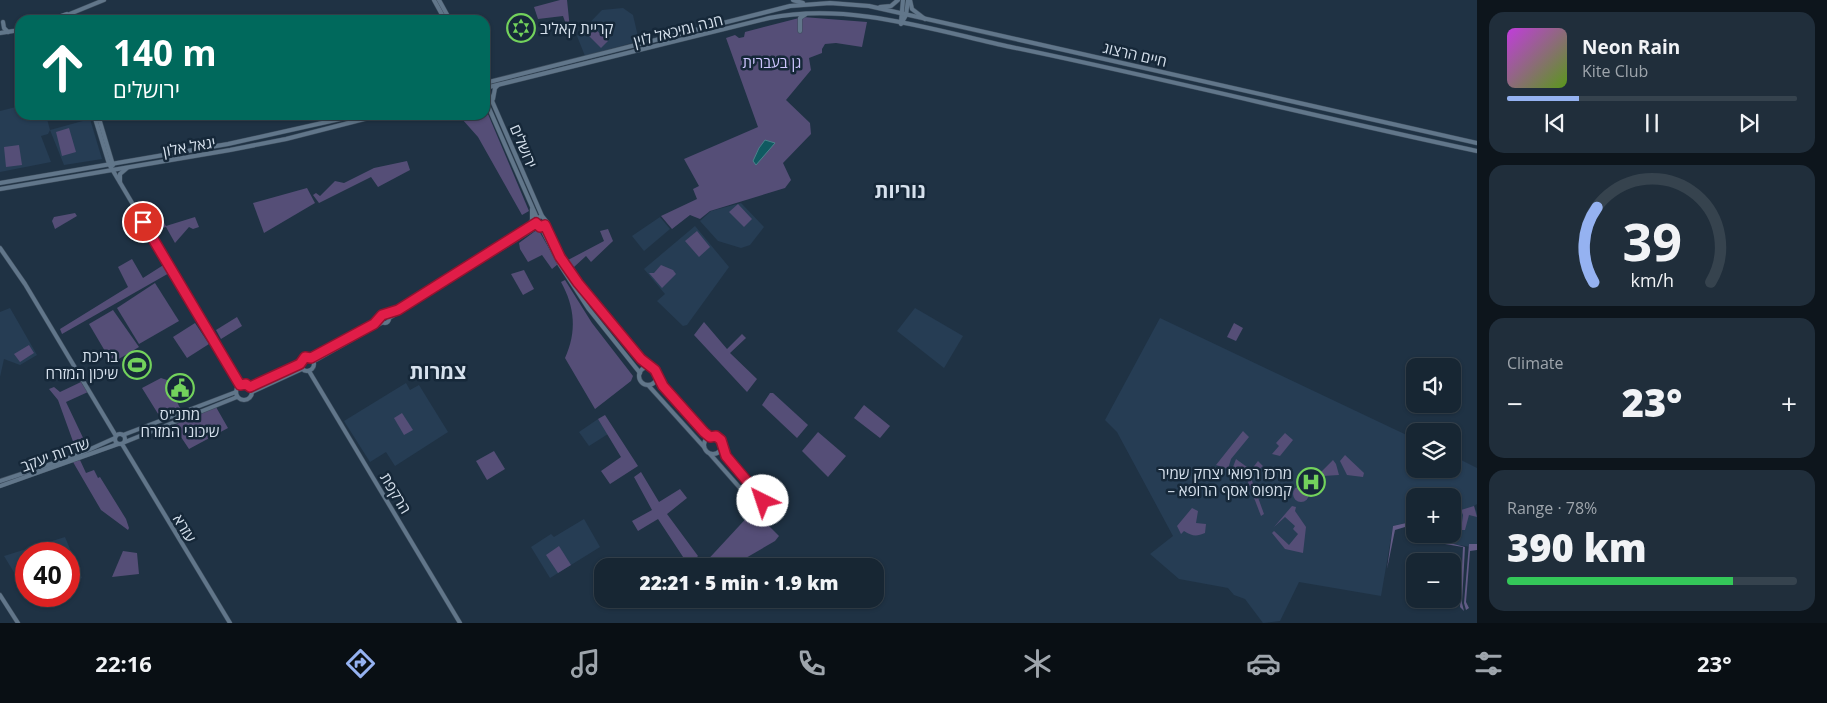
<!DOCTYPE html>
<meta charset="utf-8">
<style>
:root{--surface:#172633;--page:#202e3b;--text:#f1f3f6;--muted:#9ea5ac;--line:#36434e;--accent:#95b2f1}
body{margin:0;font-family:"Open Sans",Heebo,sans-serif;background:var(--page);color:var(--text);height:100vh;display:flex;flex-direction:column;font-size:19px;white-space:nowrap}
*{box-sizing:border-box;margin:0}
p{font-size:16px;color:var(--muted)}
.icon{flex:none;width:28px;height:28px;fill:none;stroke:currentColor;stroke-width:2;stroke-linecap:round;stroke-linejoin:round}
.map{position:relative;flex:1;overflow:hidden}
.panel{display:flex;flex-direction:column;gap:12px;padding:12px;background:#0d151c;width:350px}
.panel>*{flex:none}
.hud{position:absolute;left:15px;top:15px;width:475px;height:105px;border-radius:15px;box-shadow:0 1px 4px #0004,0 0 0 1px var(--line);background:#00695c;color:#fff;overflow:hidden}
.tools{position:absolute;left:1406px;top:358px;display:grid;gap:10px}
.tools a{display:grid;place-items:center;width:55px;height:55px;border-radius:10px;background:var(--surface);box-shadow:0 1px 4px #0004,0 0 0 1px var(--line);font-size:25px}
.speed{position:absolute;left:15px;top:542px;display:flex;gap:10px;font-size:25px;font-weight:700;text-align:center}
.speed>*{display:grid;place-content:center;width:65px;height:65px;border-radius:50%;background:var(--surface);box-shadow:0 1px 4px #0004,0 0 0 1px var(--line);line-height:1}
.speed .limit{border:8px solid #d22;background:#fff;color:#111}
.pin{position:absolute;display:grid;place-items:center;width:42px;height:42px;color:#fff;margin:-21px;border:2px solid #fff;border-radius:50%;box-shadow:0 1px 5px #0007}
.me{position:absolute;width:55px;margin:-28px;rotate:319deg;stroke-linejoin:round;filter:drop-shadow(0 0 4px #0008)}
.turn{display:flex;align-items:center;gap:18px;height:105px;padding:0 15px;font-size:22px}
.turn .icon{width:65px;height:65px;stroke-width:2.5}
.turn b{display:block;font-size:35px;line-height:42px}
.big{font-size:38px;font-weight:800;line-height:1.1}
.panel .widget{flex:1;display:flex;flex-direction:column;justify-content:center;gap:8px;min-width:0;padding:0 18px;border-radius:15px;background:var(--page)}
.panel .dial{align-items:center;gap:0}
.dial svg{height:130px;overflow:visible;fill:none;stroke:var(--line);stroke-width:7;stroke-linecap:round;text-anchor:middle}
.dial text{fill:var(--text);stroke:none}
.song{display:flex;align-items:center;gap:15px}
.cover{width:60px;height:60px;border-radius:8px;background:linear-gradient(135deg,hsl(290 70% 55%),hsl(90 70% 35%))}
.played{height:5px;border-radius:2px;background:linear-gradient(90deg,var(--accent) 25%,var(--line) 25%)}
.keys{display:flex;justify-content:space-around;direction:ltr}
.heat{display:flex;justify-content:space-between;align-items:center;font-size:28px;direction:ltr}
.charge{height:8px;border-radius:4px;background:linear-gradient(90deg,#34c759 78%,var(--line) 0)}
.trip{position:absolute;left:594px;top:558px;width:290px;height:50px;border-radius:15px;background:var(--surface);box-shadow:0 1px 4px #0004,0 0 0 1px var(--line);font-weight:800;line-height:50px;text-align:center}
.dock{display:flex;height:80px;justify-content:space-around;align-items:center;background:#090f14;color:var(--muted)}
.dock .icon{width:35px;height:35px}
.dock .selected{color:var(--accent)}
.dock b{font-size:22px;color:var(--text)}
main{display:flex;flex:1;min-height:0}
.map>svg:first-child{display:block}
.built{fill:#263d54}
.green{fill:#554e77}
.forest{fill:#635c87}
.water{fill:#105a61;stroke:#4b828b}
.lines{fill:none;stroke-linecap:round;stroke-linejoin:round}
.secondary-casing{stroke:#3d4d5d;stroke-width:5}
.secondary{stroke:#61768a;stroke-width:4}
.route-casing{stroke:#92132f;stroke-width:12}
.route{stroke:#e11d48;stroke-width:9}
.labels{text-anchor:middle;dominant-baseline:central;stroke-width:5;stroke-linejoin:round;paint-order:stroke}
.poi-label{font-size:15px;fill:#d6e1ed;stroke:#162839;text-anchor:end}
.street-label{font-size:15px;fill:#d6e1ed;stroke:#162839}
.park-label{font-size:15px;fill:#cdc5fe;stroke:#162839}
.district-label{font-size:20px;font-weight:bold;fill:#d6e1ed;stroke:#162839}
</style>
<main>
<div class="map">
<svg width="1477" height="623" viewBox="0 0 1477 623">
<rect width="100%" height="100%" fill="#1f3244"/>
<!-- built -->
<g class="built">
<path d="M623 8 633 15 639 41 585 56 577 36 602 10Z"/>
<path d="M20 106V115H46L50 130 90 119 102 159 64 165 50 130 48 134 41 136 51 162 0 172V111Z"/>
<path d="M741 203 764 227 750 245 741 248 718 241 700 221 711 211Z"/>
<path d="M660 217 670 229 644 251 632 236Z"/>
<path d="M695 226 729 267 687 325 683 326 657 301 665 294 644 269Z"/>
<path d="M10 308 37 355 20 365 4 359 0 377V312Z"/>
<path d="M915 308 963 336 944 368 897 331Z"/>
<path d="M1160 318 1415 439V469H1452L1453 456 1477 468V504L1474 506 1477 513V548L1446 543V534H1452V496H1415V521L1393 526 1381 596 1299 582 1280 621 1263 623 1245 599 1234 595 1228 588 1179 579 1150 554 1173 536 1117 432 1105 420Z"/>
<path d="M406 383 410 390 419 385 448 432 395 466 386 452 370 462 344 421Z"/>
<path d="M598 419 608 434 589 446 579 432Z"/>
<path d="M584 519 600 547 550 578 531 547 551 534 554 537Z"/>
<path d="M65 537 82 578 69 583V554H26V592L4 556Z"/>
</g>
<!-- green -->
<g class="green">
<path d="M560 0H567L570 29 568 30 563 16 538 19 534 7Z"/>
<path d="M803 17 867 22 862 47 836 43 825 44 822 49V53L809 58 811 70 786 100 810 123 811 134 783 163 791 180 785 188 710 211 700 219 690 215 672 229 661 216 697 199 693 189 699 186 684 159 758 127 726 38 735 35 739 38 744 37 745 32Z"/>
<path d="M594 28 608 41 601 48 588 35Z"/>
<path d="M485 107 529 211 522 215 478 137 462 119 451 115H485Z"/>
<path d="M69 128 76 152 62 156 56 132Z"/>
<path d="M19 145 22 165 6 167 4 147Z"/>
<path d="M407 161 410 170 378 187 371 177 319 203 313 195 316 193 320 196 335 181 344 183 374 168Z"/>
<path d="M307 188 315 203 264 233 253 203Z"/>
<path d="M738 204 752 219 744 227 729 212Z"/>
<path d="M155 207 166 226 195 217 199 227 193 229 189 227 175 243 166 227 159 229 149 222 146 214 148 209Z"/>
<path d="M75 213 77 216 55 229 52 221 54 217Z"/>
<path d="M538 229 558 264 552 269 542 255 528 262 520 249 519 243Z"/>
<path d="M608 229 613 241 591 262 586 256 574 267 568 260 604 241 600 231Z"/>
<path d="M697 231 710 247 699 257 685 241Z"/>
<path d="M132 259 143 278 165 264 171 272 62 334 60 329 128 287 118 267Z"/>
<path d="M661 265 673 270 676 274 662 288 649 273H654Z"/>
<path d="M524 270 534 289 523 295 511 274Z"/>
<path d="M565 280 592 323 633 376 631 381 595 409 565 358C577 332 575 307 561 282Z"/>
<path d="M155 283 179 321 139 344 117 308Z"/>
<path d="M113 310 139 347 112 363 89 324Z"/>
<path d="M237 317 242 326 221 339 216 330Z"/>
<path d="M704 322 727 349 742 334 746 338 730 353 757 379 747 392 694 335Z"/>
<path d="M195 323 209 344 187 358 173 337Z"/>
<path d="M1234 323 1243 328 1236 341 1227 337Z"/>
<path d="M29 345 34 353 20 362 14 354Z"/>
<path d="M161 378 170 381 171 390 181 410 160 417 142 388Z"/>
<path d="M81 382 88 392 66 402 86 444 75 447 58 400 49 389 54 387 60 392Z"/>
<path d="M770 393H773L808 425 797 438 762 405Z"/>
<path d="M864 405 890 426 880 438 854 418Z"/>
<path d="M216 407 228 428 189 449 179 434 165 429Z"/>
<path d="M402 413 413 430 404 435 394 418Z"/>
<path d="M605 415 638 466 610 484 601 471 621 457 598 419Z"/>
<path d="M1243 431 1249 437 1231 459 1228 469 1216 465Z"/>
<path d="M818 432 846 456 828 477 802 451Z"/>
<path d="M1285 433 1293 440 1280 456 1272 454 1279 446 1276 443Z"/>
<path d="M494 451 505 469 487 480 476 461Z"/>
<path d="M1345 455 1364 473 1363 477 1347 475 1340 461Z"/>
<path d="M1236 459 1251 470 1258 461 1263 466 1256 472 1237 470 1233 467Z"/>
<path d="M80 460 86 473 94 470 98 478 100 477 126 519 129 528 128 530 101 510 73 462Z"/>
<path d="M1333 460 1336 464 1339 475 1323 476 1313 482 1305 478 1306 472 1318 475Z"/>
<path d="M1413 468 1442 469V476L1439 479 1413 478Z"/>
<path d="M641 472 659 502 680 489 687 498 667 514 698 556 689 566 658 519 638 531 632 521 652 510 634 477Z"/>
<path d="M1246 477 1251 478 1264 514 1261 516Z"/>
<circle cx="1301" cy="494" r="8"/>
<path d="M1292 506 1296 507 1295 511 1306 527 1303 553 1285 549 1272 533 1274 531 1289 545 1298 534 1293 529 1295 526 1285 517 1274 527Z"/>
<path d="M1474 506 1477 517 1469 515 1465 530H1461L1463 515 1461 510Z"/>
<path d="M1192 508 1198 511 1196 523 1206 524 1205 533C1196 537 1192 536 1184 531L1181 534 1177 526Z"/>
<path d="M752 512H755L779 536 775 541 732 566H702Z"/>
<path d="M559 546 571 565 558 573 546 555Z"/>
<path d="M123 551 137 553 139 574 112 577Z"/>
</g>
<!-- forest -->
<g class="forest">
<path d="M1415 521V524L1395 530 1387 569 1393 526Z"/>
<path d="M1443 534H1446V542L1465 547 1462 603 1464 611 1460 607 1463 547 1445 544Z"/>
<path d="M1469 544H1477V550L1470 551 1466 602 1469 608 1466 610 1464 603Z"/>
</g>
<!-- water -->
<g class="water">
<path d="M765 140 775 143 756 165 753 161 759 148Z"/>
<path d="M142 356 147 365 133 374 127 365Z"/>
</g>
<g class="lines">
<defs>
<g id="secondary">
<path d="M434 0 445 20"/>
<path d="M439 0 450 20"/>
<path d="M793 0 803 3"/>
<path d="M910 0 912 9 925 19"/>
<path d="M880 7 891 6 898 0"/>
<path d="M50 20 67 14"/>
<path d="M55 20 104 0"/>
<path d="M3 22 4 28 8 32"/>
<path d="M901 22 903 0"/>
<path d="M901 24 906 15 908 0"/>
<path d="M800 31V18L806 14"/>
<path d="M0 33 20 30"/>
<path d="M485 83 790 6 830 3 869 6 1477 143"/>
<path d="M486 87 542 216"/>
<path d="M485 88 769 18C849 2 933 30 1011 47 1167 79 1321 118 1477 151"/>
<path d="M485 99 537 218"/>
<path d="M493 99 495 88 498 85"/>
<path d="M94 115 109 164 240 385"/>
<path d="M98 115 113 165"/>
<path d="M120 182V174L127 168"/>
<path d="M0 183 228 144 358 115"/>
<path d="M0 189 230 150 286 139 380 115"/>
<path d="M545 225 556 250 574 277 650 367"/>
<path d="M541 227 547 222 542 216 537 218 536 223 541 227 560 265 588 308 640 373"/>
<path d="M527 228 532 220V209"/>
<path d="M0 248 25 284 116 436"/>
<circle cx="385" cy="319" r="4"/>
<path d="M387 315 536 223"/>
<path d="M389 318 538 226"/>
<circle cx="307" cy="364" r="7"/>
<path d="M311 358 381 319"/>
<path d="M314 361 383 322"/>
<circle cx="648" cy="376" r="9"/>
<path d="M309 371 460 623"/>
<path d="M657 378 710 437"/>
<circle cx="244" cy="392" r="8"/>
<path d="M648 385 704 447"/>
<path d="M250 387 300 364"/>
<path d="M252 392 302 369"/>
<circle cx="120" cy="439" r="5"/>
<path d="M123 435 236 392"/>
<circle cx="713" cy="445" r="9"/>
<path d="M125 442 237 397"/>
<path d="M122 444 230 623"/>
<path d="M722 449 726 456 756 490"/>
<path d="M710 454 748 497"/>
<path d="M0 481 75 456 115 438"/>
<path d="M0 486 118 444"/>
<circle cx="756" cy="498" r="8"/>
<path d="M0 595 18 623"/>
</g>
</defs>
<!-- secondary casing -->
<use href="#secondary" class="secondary-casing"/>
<!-- secondary -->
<use href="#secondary" class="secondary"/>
</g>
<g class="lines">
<defs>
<path id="route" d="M143 222 240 385 246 384 250 387 300 364 305 357 311 358 374 324 382 315 398 310 536 223 540 227 545 225 560 257 578 283 641 359 655 370 663 386 704 432 710 437 716 436 721 440 726 456 752 487 762 493 763 501"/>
</defs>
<!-- route casing -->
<use href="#route" class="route-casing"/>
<!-- route -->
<use href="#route" class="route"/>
</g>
<!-- icons -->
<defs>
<symbol id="synagogue-ring" viewBox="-11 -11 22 22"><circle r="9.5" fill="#162839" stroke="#73d25c" stroke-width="1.5"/><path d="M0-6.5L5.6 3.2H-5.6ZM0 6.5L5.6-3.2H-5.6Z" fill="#73d25c"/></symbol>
<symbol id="stadium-ring" viewBox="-11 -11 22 22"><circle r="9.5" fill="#162839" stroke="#73d25c" stroke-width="1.5"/><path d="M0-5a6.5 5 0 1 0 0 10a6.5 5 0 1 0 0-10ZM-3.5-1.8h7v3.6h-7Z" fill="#73d25c"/></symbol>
<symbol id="civic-ring" viewBox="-11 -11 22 22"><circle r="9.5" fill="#162839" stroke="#73d25c" stroke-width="1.5"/><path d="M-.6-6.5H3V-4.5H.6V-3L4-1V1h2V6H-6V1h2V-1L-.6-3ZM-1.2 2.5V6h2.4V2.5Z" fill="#73d25c"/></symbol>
<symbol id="hospital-ring" viewBox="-11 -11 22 22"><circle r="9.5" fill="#162839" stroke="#73d25c" stroke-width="1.5"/><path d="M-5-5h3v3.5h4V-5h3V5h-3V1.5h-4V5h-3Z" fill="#73d25c"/></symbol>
</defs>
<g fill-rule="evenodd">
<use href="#synagogue-ring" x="505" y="12" width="32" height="32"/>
<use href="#stadium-ring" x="121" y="349" width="32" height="32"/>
<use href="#civic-ring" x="164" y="372" width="32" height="32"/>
<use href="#hospital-ring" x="1295" y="466" width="32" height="32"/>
</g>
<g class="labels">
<!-- poi labels -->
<g class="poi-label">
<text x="540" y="28" text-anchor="start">קריית קאליב</text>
<text x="118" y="356">בריכת<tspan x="118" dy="17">שיכון המזרח</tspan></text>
<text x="180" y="414" text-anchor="middle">מתנ"ס<tspan x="180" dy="17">שיכוני המזרח</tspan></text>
<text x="1292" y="473">מרכז רפואי יצחק שמיר<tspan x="1292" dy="17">– קמפוס אסף הרופא</tspan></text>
</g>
<!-- street labels -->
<g class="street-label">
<text transform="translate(678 30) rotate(-14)">חנה ומיכאל לוין</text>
<text transform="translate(1135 54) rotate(13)">חיים הרצוג</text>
<text transform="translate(189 146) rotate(-10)">יגאל אלון</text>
<text transform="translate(524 146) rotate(67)">ירושלים</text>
<text transform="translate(55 454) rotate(-20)">שדרות יעקב</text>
<text transform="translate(396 493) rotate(59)">הרקפת</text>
<text transform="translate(185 528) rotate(59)">עזרא</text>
</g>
<!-- park labels -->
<g class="park-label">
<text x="772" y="62">גן בעברית</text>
</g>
<!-- district labels -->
<g class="district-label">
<text x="900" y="190">נוריות</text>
<text x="438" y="371">צמרות</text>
</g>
</g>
</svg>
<div class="tools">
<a><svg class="icon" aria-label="sound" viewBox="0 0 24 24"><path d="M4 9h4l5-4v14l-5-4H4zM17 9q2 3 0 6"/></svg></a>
<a><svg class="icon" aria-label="layers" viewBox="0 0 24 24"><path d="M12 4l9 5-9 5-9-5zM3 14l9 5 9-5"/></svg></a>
<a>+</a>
<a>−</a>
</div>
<div class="speed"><div class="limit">40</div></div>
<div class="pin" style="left:143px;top:222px;background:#d93025"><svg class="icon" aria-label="arrive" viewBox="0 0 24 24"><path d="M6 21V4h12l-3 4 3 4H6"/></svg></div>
<svg class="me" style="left:763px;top:501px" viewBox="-20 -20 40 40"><circle r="19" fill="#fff"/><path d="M0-13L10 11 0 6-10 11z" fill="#e11d48"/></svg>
<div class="trip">22:21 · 5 min · 1.9 km</div>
<div class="hud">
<div class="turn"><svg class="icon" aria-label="ahead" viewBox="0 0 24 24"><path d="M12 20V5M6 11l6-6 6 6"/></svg><div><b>140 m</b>ירושלים</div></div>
</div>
</div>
<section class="panel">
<div class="widget">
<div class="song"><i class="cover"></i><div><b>Neon Rain</b><p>Kite Club</p></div></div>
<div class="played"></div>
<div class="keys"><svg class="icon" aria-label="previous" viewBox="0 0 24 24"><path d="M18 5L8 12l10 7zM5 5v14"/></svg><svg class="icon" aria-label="pause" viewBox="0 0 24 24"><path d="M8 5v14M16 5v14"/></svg><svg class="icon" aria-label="next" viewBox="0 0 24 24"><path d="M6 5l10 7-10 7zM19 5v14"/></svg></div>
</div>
<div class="widget dial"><svg viewBox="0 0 100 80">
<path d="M14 69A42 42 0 1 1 86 69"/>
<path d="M14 69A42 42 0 0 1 16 23" stroke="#95b2f1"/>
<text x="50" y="56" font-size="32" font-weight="700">39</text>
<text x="50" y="72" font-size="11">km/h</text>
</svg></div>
<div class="widget"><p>Climate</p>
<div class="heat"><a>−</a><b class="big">23°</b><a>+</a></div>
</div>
<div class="widget"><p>Range · 78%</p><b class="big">390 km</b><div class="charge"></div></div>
</section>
</main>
<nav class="dock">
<b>22:16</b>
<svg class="icon selected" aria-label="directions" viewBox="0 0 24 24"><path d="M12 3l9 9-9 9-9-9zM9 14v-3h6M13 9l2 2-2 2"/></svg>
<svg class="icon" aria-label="music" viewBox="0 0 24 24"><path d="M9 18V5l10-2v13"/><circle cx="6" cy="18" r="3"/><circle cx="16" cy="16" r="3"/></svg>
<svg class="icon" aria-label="phone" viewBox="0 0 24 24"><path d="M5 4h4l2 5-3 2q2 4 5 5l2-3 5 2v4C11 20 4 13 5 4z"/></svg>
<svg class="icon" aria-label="climate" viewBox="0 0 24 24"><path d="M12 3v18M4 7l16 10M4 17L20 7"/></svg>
<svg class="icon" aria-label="car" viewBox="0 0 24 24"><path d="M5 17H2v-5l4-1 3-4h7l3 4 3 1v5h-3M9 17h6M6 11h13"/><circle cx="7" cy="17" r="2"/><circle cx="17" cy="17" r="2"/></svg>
<svg class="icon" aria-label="filters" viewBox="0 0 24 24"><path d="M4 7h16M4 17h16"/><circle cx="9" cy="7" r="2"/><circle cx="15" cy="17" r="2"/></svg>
<b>23°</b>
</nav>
